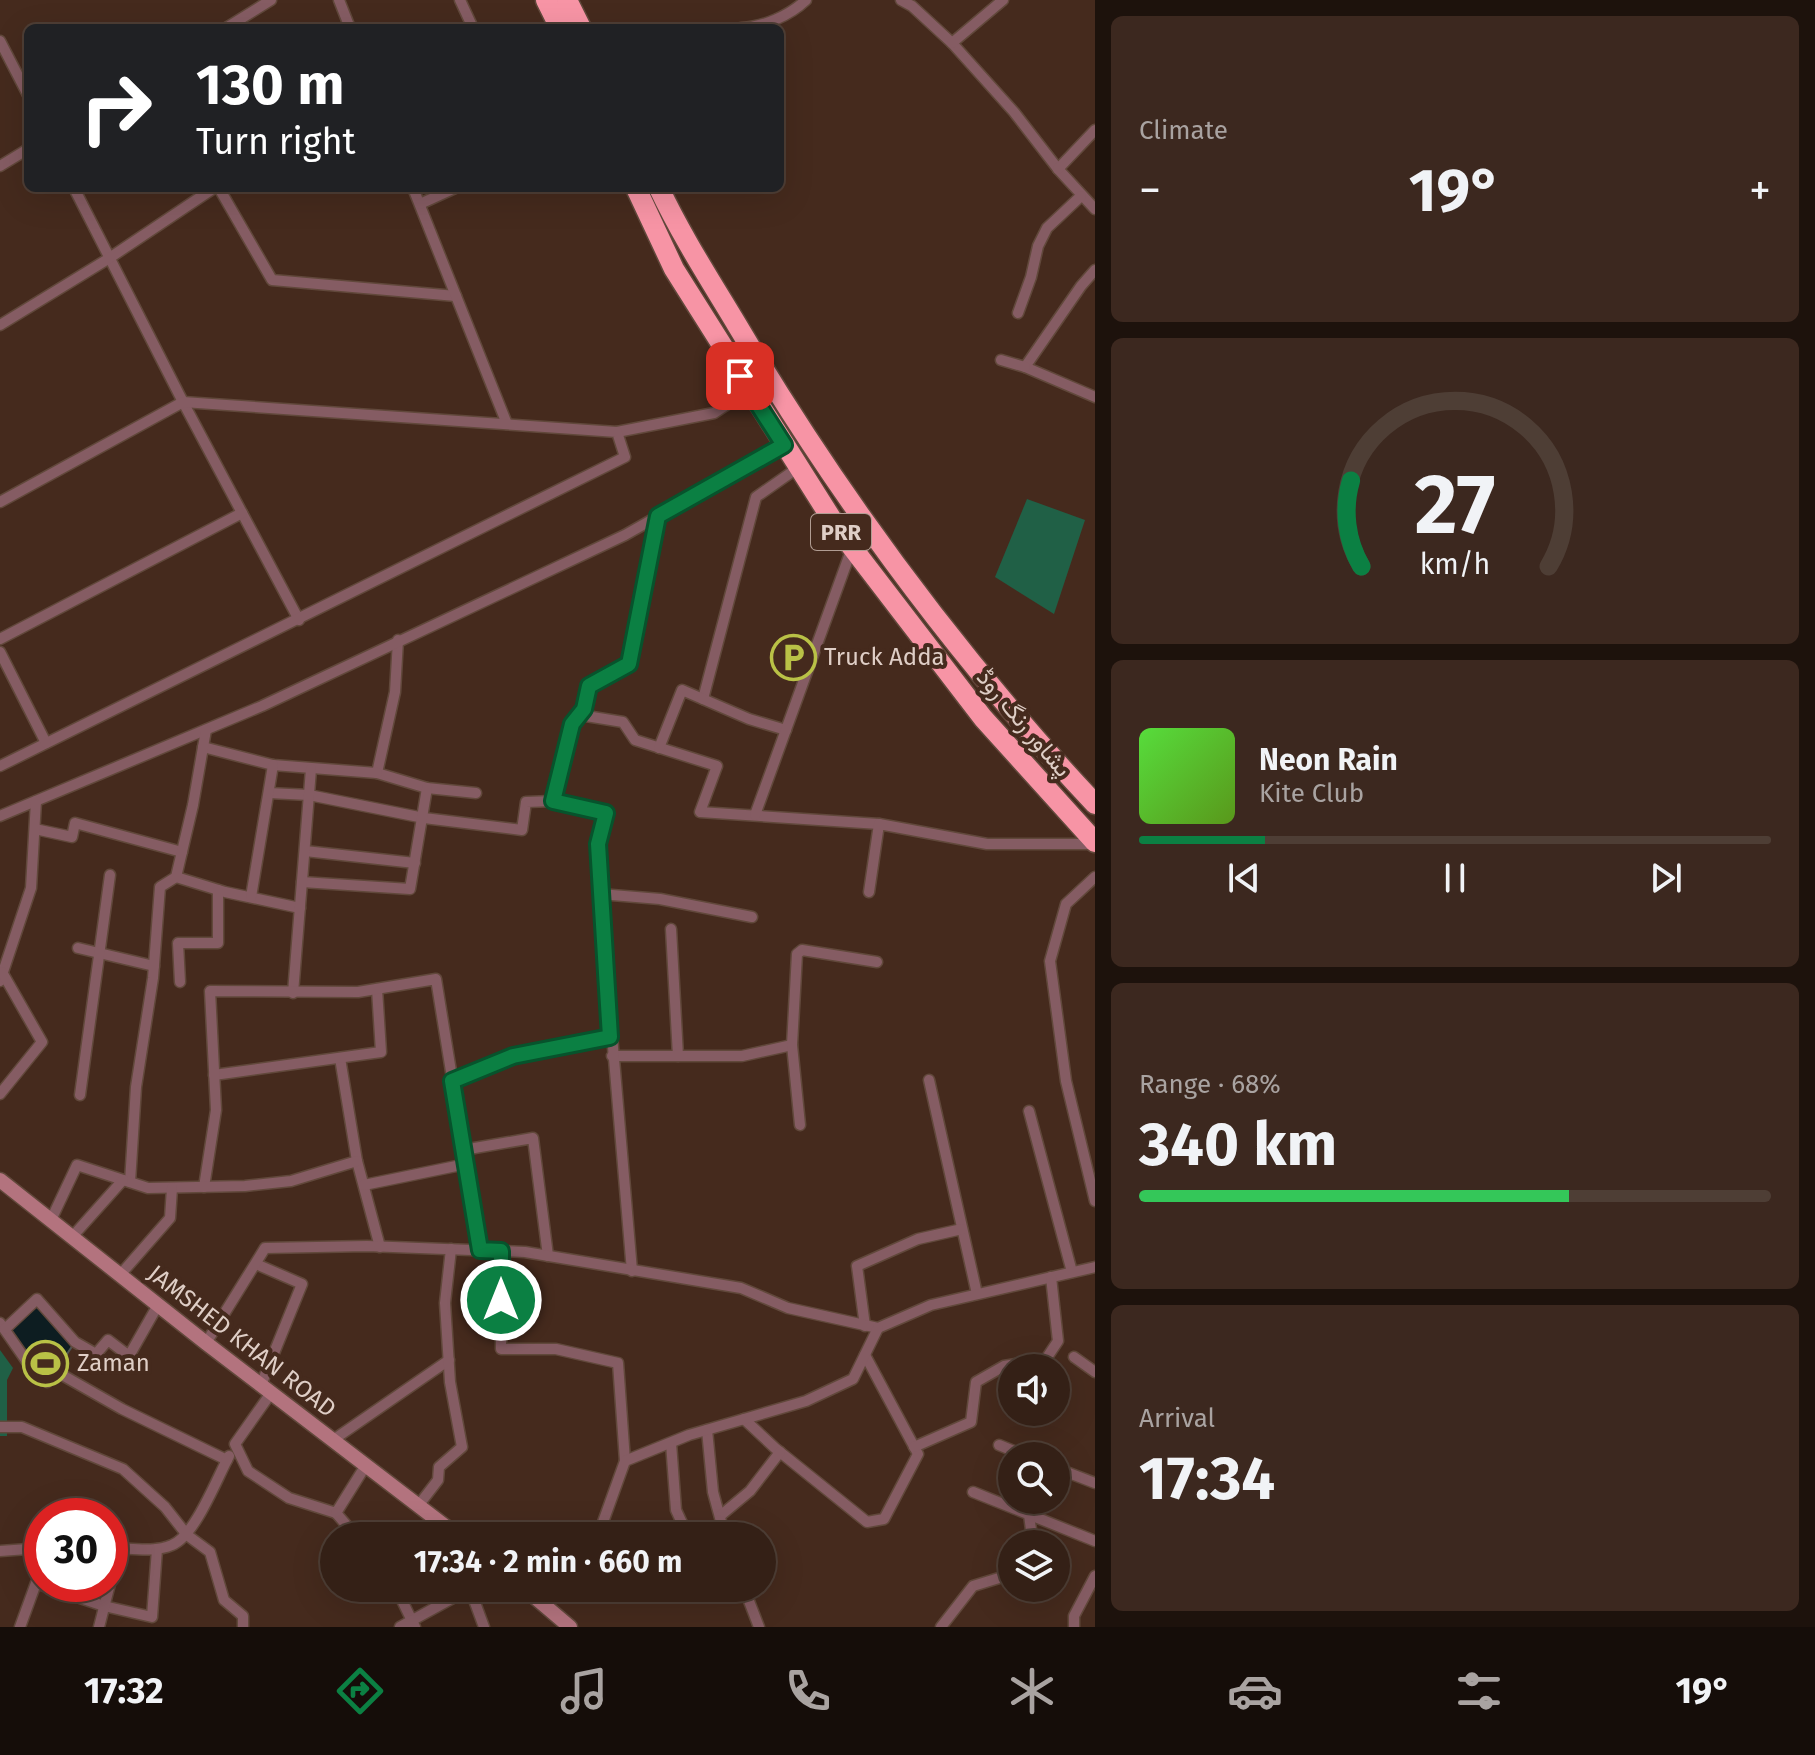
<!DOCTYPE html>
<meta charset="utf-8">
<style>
:root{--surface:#342016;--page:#3c281f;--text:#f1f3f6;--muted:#a9a3a1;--line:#4e3e35;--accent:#0b8043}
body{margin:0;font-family:"Fira Sans",Vazirmatn,sans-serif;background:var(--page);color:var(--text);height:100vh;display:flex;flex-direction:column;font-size:30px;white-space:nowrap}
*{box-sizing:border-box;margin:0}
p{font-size:26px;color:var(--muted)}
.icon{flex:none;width:44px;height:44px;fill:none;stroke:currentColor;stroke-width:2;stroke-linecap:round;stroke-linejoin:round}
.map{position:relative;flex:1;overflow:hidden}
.drawer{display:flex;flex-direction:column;gap:16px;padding:16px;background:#1d120c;width:720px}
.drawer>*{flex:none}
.banner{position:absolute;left:24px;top:24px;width:760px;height:168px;border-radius:12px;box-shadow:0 8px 32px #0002,0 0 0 2px var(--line);background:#202124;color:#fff;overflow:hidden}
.controls{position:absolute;left:998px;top:1354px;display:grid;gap:16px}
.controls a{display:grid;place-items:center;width:72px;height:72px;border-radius:50%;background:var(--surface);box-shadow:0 8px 32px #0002,0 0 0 2px var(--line);font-size:40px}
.speed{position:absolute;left:24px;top:1498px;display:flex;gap:16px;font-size:40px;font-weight:700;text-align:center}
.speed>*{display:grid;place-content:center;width:104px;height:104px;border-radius:50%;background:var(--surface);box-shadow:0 8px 32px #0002,0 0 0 2px var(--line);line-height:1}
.speed .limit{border:12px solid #d22;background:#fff;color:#111}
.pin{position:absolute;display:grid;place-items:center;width:68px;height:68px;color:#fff;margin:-34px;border-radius:16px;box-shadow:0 4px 12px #0006}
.me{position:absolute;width:88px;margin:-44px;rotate:0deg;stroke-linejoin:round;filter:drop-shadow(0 0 6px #0008)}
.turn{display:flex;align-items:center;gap:28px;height:168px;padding:0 40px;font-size:36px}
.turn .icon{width:104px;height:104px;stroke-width:2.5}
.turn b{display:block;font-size:56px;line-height:68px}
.big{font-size:60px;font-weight:700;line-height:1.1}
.drawer .tile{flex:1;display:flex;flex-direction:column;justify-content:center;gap:12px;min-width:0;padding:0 28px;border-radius:12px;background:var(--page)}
.drawer .dial{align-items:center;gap:0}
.dial svg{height:208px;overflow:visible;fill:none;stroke:var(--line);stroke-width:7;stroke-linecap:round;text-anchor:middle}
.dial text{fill:var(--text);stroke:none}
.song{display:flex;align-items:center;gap:24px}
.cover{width:96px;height:96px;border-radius:12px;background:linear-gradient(135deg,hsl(110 70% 55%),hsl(90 70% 35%))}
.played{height:8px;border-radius:4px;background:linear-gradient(90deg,var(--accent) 20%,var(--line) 20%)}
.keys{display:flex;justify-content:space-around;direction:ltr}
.heat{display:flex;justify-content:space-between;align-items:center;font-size:44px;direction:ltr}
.charge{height:12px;border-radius:6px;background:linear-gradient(90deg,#34c759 68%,var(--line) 0)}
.trip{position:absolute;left:320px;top:1522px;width:456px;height:80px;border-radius:40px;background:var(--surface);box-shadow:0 8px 32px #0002,0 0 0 2px var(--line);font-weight:700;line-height:80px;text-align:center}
.dock{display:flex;height:128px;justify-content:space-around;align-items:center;background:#150d09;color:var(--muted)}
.dock .icon{width:56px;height:56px}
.dock .active{color:var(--accent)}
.dock b{font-size:36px;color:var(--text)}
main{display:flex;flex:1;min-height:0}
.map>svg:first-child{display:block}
.green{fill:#206046}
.water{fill:#0d1d21;stroke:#4c5252;stroke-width:2}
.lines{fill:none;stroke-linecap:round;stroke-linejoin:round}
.street-casing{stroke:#61483b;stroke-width:13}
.secondary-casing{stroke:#61483b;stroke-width:17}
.highway-casing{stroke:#61483b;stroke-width:23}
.street{stroke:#855c63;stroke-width:10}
.secondary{stroke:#b3737e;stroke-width:14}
.highway{stroke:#f794a5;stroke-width:20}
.route-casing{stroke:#07532c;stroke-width:20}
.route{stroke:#0b8043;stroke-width:14}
.labels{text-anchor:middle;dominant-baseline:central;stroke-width:8;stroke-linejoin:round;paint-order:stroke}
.shield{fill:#452a1d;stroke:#b19d93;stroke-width:2}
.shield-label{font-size:22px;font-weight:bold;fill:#dfcec6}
.poi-label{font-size:24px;fill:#dfcec6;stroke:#452a1d;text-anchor:start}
.street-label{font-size:24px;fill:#dfcec6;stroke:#452a1d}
</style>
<main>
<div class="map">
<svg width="1095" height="1627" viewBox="0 0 1095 1627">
<rect width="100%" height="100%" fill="#452a1d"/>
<!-- green -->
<g class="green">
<path d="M1027 499 1085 520 1054 614 995 577Z"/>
<path d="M0 1350 13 1368 7 1380V1436H0Z"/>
</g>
<!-- water -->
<path class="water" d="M37 1299 75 1342 46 1385 5 1329Z"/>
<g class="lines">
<defs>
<g id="street">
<path d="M339 0 350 28"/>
<path d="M460 0 473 28"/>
<path d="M901 0 912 6 952 43 1014 112 1058 169 1095 209"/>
<path d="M226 28 271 0"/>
<path d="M741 28C763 27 789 16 806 0"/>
<path d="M0 41 28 95"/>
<path d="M952 43 1003 0"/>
<path d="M0 166 28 149"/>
<path d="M1058 169 1095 130"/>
<path d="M74 188 183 402 299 620"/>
<path d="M219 188 272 280 456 296"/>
<path d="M413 188 507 424"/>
<path d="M420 204 455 188"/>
<path d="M1095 270 1081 286 1025 367 1095 397"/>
<path d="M1018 313 1031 277 1038 246 1047 228 1081 196"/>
<path d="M0 325 108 259 214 188"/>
<path d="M1001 360 1025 367"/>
<path d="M617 432 714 413 749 390"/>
<path d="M0 502 183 402 617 432 625 457 0 766"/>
<path d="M0 639 242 513"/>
<path d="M398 640 395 692 377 773 427 788 476 793"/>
<path d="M0 652 46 743"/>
<path d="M703 699 756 497 799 467"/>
<path d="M580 715 623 722 635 740 717 766 700 812 879 824"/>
<path d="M203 747 273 765 377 773"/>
<path d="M659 748 682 690 749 719 786 730"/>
<path d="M269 793 309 795 424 818 522 830 526 802 553 801"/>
<path d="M755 815 852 548"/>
<path d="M0 816 262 706 625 535 784 445"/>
<path d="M35 829 72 837 75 823 182 852"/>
<path d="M305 851 415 863"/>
<path d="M176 877 225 892 300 908"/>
<path d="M1095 877 1066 904 1050 961 1066 1081 1095 1201"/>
<path d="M302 882 410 889 427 788"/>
<path d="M869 892 879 824 987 844H1095"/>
<path d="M600 894 660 899 752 917"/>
<path d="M251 897 273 765"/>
<path d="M671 929 678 1056"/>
<path d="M78 948 154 966"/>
<path d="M0 981 31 888 36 801"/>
<path d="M180 982 178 943H218V890"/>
<path d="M293 993 311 769"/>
<path d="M612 1056H742L792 1045"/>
<path d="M340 1058 357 1161 380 1247"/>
<path d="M214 1075 381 1052 377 989"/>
<path d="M929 1080 977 1294"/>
<path d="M452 1081 513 1056 610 1037"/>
<path d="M0 1094 42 1042 2 972"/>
<path d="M80 1095 110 875"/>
<path d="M1029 1111 1072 1272"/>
<path d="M800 1125 792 1045 797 954 802 950 877 962"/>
<path d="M463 1150 533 1138 548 1256"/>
<path d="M130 1182 136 1087 153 978 160 887 176 877 193 805 206 730"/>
<path d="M364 1185 466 1164"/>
<path d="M204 1187 216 1110 210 991 358 992 436 979 480 1250"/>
<path d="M51 1220 77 1165 148 1188 245 1186 291 1181 357 1161"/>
<path d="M72 1237 123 1180"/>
<path d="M501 1251V1349H556L618 1363 625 1461"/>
<path d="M256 1264 302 1284 261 1385"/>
<path d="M632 1271 600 894 598 844 606 813 553 801 572 724 584 709 589 686 629 664 658 516"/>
<path d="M120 1275 170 1218 172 1188"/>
<path d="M0 1323 30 1366 47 1382 57 1372 122 1409 227 1460"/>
<path d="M865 1326 857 1266 918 1239 962 1229"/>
<path d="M5 1329 37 1299 75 1342 96 1354 108 1340 129 1356 158 1305"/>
<path d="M206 1343 265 1248 367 1246 525 1252 741 1288 788 1308 878 1328 931 1305 1095 1267"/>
<path d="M1074 1357 1095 1372"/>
<path d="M271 1393 235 1444 248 1471 289 1498 336 1513 366 1465"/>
<path d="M744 1419 775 1448 867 1522 884 1519 918 1454 865 1355"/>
<path d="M0 1427H22L123 1469 165 1507 187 1535 210 1552 224 1600 243 1616V1627"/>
<path d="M707 1430 713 1492 725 1536"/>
<path d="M333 1440 449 1360"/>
<path d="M671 1443 676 1510 688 1536"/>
<path d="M999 1445 1026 1456"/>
<path d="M914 1447 971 1422 976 1382 1004 1366 1046 1359 1058 1341 1051 1277"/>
<path d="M1056 1468 1095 1483"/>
<path d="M973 1492 1095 1541"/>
<path d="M418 1506 438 1480 439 1467 462 1447 450 1382 445 1303 451 1249"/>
<path d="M336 1513 356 1536"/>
<path d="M1029 1515 1033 1544"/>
<path d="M720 1516 750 1491 780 1452"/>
<path d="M598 1536 625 1461 689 1435 806 1401 853 1379 878 1328"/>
<path d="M110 1548C130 1548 154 1553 172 1545 195 1536 217 1478 229 1456"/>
<path d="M0 1551 42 1548"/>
<path d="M110 1582 111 1548"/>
<path d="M396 1588 415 1627"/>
<path d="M744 1588 759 1627"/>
<path d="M470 1589 484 1627"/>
<path d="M546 1607 560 1588"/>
<path d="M20 1627 36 1583 104 1606 152 1617 157 1549"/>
<path d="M99 1627 110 1584"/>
<path d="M400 1627 471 1588"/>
<path d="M941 1627 973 1586 1012 1574"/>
<path d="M1074 1627V1616L1095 1576"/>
</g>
<g id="secondary">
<path d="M0 1180 206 1343 458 1536"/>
<path d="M524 1588 570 1627"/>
</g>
<g id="highway">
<path d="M546 0 560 28"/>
<path d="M567 0 581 28"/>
<path d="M636 188 674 269 838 529 983 718 1095 842"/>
<path d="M659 188C681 235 710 280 737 325 839 497 958 658 1095 804"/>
</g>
</defs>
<!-- street casing -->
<use href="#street" class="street-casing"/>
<!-- secondary casing -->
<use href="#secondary" class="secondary-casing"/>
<!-- highway casing -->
<use href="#highway" class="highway-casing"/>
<!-- street -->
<use href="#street" class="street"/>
<!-- secondary -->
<use href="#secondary" class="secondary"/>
<!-- highway -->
<use href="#highway" class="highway"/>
</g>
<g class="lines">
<defs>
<path id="route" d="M501 1300V1251L480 1250 452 1081 513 1056 610 1037 598 844 606 813 553 801 572 724 584 709 589 686 629 664 658 516 784 445 740 376"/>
</defs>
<!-- route casing -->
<use href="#route" class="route-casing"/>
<!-- route -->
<use href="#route" class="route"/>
</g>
<!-- icons -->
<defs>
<symbol id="parking-ring" viewBox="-11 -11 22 22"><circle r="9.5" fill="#452a1d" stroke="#b9c146" stroke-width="1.5"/><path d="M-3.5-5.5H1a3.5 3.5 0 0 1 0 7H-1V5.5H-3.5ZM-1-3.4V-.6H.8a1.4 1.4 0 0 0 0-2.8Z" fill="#b9c146"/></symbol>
<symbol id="stadium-ring" viewBox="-11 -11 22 22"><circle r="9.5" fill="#452a1d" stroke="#b9c146" stroke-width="1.5"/><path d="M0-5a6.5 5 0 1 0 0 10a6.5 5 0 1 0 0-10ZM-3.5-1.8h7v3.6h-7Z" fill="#b9c146"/></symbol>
</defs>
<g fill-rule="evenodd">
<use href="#parking-ring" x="768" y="632" width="51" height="51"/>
<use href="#stadium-ring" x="20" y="1338" width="51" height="51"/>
</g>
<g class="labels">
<!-- shield labels -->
<rect class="shield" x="811" y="514" width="60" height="36" rx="6"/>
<g class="shield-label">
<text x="841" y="532">PRR</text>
</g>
<!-- poi labels -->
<g class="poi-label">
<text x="824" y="657">Truck Adda</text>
<text x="77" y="1363">Zaman</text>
</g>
<!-- street labels -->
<g class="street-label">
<text transform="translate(1024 723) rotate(50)">پشاور رنگ روڈ</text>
<text transform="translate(242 1341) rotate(38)">JAMSHED KHAN ROAD</text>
</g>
</g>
</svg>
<div class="controls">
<a><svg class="icon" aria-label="sound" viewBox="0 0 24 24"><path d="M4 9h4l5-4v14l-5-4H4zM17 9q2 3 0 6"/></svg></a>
<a><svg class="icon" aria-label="search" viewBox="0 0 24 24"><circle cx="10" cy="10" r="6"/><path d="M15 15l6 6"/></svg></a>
<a><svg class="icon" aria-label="layers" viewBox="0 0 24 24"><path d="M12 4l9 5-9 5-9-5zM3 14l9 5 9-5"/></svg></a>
</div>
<div class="speed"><div class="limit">30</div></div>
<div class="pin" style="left:740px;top:376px;background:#d93025"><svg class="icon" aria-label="arrive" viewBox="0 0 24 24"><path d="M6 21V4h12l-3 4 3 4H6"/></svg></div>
<svg class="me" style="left:501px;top:1300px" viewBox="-20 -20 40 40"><circle r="17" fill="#0b8043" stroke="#fff" stroke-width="3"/><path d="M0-11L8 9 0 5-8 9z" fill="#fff"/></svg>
<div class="trip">17:34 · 2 min · 660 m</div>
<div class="banner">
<div class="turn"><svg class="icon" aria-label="right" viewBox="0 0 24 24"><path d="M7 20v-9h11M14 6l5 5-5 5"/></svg><div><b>130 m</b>Turn right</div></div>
</div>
</div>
<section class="drawer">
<div class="tile"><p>Climate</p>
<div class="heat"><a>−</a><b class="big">19°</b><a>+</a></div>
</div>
<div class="tile dial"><svg viewBox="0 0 100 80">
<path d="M14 69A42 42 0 1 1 86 69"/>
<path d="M14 69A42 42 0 0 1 10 36" stroke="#0b8043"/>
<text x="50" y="56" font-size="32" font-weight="700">27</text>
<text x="50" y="72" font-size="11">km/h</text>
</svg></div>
<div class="tile">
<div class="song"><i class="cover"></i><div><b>Neon Rain</b><p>Kite Club</p></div></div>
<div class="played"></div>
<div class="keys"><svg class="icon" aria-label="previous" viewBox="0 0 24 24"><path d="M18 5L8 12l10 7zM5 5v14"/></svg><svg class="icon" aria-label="pause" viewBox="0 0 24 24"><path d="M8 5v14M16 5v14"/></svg><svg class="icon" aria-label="next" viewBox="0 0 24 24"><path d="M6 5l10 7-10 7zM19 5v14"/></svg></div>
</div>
<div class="tile"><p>Range · 68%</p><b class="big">340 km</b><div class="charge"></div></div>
<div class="tile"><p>Arrival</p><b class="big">17:34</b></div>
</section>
</main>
<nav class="dock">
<b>17:32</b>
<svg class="icon active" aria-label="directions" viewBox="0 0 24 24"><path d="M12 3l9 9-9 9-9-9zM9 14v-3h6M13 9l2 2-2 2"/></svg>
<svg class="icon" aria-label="music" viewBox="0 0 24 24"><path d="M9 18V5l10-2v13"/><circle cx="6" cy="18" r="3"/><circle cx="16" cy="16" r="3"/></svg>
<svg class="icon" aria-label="phone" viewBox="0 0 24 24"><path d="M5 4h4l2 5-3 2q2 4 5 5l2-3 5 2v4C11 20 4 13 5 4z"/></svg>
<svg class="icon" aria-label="climate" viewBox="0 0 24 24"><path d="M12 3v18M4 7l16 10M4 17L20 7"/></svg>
<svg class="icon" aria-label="car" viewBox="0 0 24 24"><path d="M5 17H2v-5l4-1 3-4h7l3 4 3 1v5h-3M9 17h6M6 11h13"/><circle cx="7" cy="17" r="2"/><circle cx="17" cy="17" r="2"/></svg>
<svg class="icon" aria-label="filters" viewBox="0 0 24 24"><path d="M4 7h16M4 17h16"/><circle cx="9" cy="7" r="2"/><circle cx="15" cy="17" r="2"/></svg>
<b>19°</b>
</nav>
